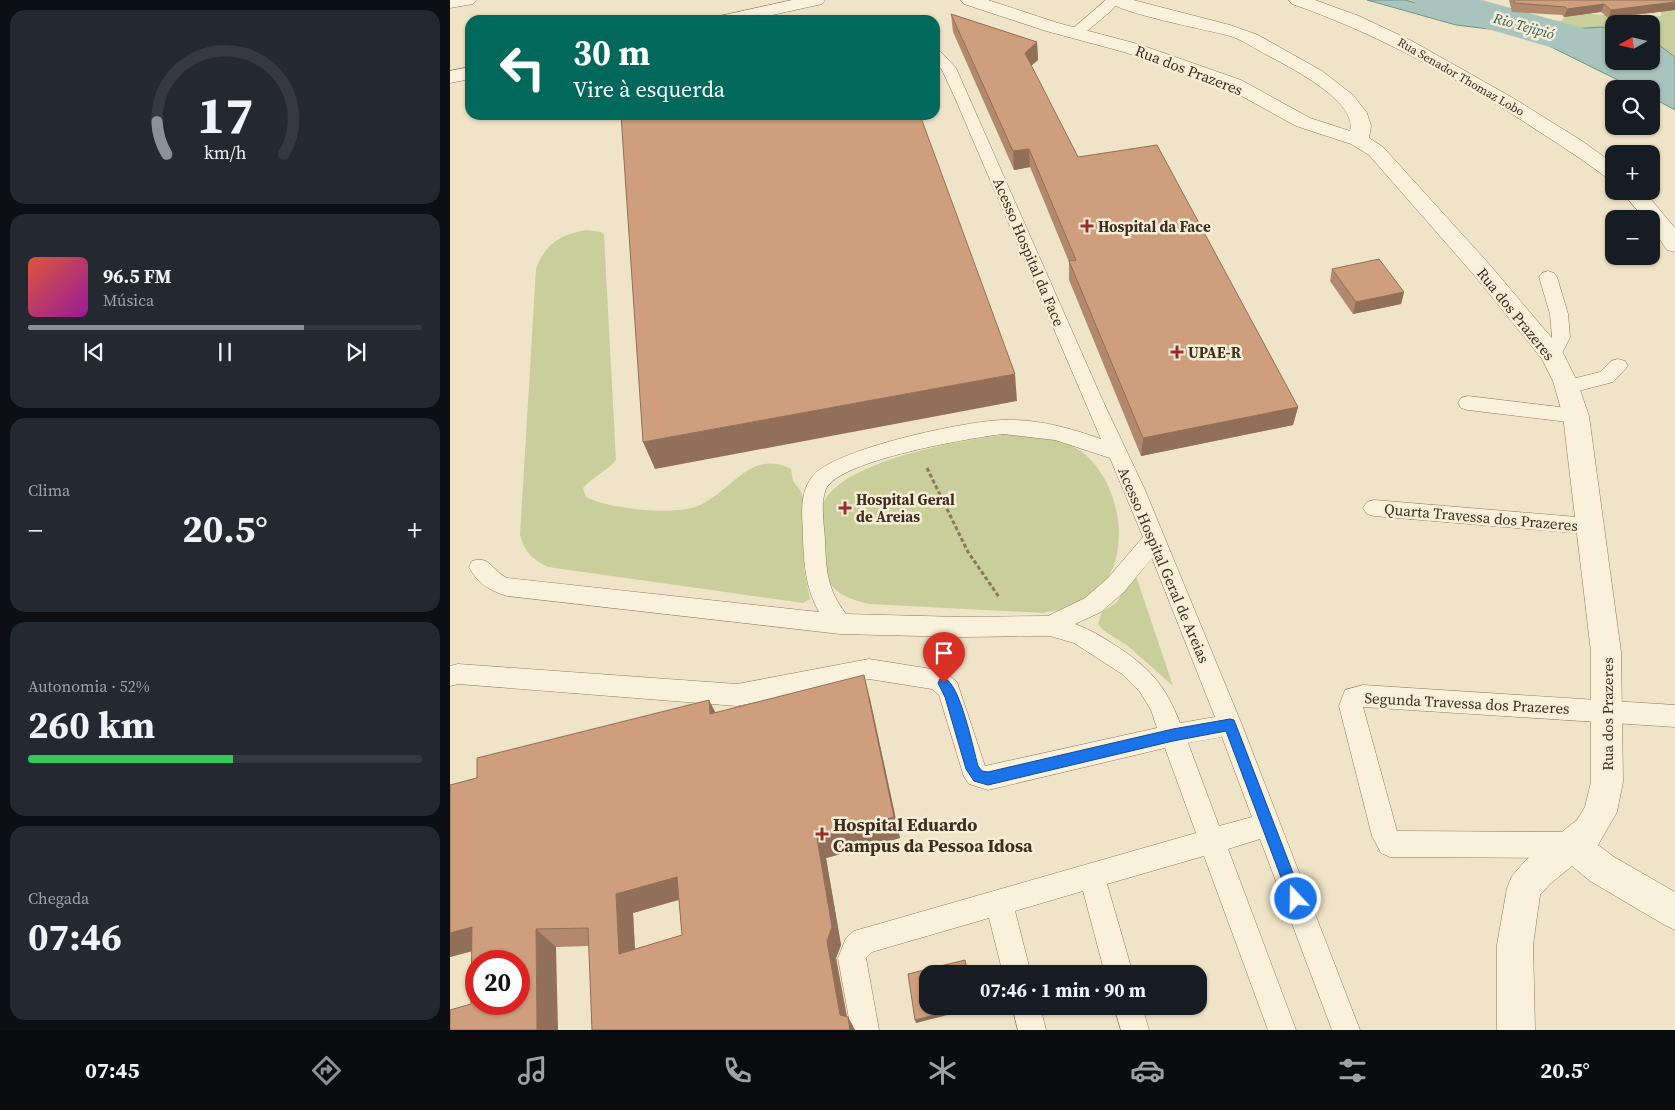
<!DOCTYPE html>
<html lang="pt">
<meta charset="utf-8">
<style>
:root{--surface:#171b24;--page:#242831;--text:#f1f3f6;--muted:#9ea1a6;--line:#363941;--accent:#8c9099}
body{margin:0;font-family:"Source Serif 4",serif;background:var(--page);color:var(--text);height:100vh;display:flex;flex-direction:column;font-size:19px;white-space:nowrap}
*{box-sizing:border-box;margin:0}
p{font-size:16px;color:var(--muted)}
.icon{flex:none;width:28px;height:28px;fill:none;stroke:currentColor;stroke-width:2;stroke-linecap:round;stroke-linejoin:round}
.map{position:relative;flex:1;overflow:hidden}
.details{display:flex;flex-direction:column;gap:10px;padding:10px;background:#0d0f14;width:450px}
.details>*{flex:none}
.banner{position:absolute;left:15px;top:15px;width:475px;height:105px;border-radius:15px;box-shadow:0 1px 4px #0004;background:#00695c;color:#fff;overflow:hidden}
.needle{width:32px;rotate:262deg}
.tools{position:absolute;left:1155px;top:15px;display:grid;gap:10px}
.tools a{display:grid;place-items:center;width:55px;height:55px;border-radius:10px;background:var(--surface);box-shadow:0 1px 4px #0004;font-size:25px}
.speed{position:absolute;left:15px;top:950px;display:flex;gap:10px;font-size:25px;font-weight:700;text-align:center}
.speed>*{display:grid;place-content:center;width:65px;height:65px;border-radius:50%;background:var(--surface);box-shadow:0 1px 4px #0004;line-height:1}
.speed .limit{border:8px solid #d22;background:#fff;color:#111}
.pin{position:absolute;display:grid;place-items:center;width:42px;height:42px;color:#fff;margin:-51px -21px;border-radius:50% 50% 50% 0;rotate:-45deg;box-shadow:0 0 5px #0007}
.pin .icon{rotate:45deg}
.me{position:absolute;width:55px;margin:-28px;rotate:339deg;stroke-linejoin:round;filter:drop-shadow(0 0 4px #0008)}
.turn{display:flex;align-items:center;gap:18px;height:105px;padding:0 25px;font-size:22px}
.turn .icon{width:65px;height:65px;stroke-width:2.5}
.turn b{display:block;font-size:35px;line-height:42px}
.big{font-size:38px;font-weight:700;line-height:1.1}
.details .tile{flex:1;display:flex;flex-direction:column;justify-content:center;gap:8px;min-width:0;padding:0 18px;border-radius:15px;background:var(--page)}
.details .dial{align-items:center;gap:0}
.dial svg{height:130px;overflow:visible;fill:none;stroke:var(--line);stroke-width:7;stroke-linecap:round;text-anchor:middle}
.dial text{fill:var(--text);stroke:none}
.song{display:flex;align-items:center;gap:15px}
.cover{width:60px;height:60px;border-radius:8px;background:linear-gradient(135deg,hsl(10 70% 55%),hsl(300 70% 35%))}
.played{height:5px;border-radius:2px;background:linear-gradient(90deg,var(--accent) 70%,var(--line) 70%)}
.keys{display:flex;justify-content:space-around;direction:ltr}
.heat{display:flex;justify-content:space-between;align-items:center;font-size:28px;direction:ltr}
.charge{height:8px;border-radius:4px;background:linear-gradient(90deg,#34c759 52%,var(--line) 0)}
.trip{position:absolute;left:469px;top:965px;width:288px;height:50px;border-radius:15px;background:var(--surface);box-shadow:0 1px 4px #0004;font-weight:700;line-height:50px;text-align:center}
.menu{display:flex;height:80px;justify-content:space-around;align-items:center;background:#090b0e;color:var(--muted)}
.menu .icon{width:35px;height:35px}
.menu .on{color:var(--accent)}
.menu b{font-size:22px;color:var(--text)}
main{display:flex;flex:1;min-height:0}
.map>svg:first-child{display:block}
.green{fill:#c9cf9b}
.water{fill:#a9c4bc;stroke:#6f938a}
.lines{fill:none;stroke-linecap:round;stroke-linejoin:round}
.river{fill:#a9c4bc;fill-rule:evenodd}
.service-casing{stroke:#8d765c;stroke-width:1}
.minor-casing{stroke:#8d765c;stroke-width:1}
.path{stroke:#8d765c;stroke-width:3;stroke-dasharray:4 2.5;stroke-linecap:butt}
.service{fill:#faf1dc;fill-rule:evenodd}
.minor{fill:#faf1dc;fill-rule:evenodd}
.wall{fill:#b2896c;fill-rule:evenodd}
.shaded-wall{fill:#916f58}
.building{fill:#cf9f7d;stroke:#916f58;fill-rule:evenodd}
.route{fill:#1a73e8;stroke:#114b97}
.poi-dot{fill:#9e2a2b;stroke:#f7eed8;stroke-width:2}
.labels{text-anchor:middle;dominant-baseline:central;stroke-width:5;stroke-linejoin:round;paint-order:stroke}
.far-street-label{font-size:12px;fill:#3d2e20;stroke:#f7eed8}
.far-water-label{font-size:14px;font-style:italic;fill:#2f5d5a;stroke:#f7eed8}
.street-label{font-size:15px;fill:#3d2e20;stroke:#f7eed8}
.poi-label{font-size:15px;font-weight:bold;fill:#3d2e20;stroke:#f7eed8;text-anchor:start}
.near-poi-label{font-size:18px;font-weight:bold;fill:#3d2e20;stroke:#f7eed8;text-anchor:start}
</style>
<main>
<section class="details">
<div class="tile dial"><svg viewBox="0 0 100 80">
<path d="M14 69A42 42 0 1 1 86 69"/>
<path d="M14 69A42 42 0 0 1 8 49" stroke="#8c9099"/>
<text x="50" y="56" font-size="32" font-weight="700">17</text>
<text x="50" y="72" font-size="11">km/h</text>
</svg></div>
<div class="tile">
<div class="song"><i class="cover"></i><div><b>96.5 FM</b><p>Música</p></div></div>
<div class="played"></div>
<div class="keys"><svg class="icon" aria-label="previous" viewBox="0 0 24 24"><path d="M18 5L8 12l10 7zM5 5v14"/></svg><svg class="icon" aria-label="pause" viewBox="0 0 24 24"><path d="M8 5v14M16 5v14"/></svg><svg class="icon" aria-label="next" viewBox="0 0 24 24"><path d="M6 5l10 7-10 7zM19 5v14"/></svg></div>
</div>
<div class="tile"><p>Clima</p>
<div class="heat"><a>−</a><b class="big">20.5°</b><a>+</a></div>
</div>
<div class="tile"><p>Autonomia · 52%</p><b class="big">260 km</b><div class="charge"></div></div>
<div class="tile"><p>Chegada</p><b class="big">07:46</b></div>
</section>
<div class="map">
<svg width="1225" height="1030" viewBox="0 0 1225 1030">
<rect width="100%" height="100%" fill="#f0e4c8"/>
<!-- green -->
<g class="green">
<path d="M955 0H996L1015 8 1111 21 1119 12 1188 18 1211 16V11L1225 6V57L1201 39V24H1164V30L1152 27 1106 30 1044 25Z"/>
<path d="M137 230 151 232 154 235 166 460C157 471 143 477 133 488L136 497C160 509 224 516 248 506 281 492 301 448 341 469L343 481 350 490 355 502 353 538 354 569 360 599 353 603 98 567C83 560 74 551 70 535L86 269C94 245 112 233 137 230Z"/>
<path d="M571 433C591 437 611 438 629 450 667 475 683 546 654 583 648 591 625 605 616 608 609 611 601 611 593 613L419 604C391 597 375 589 372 558 371 551 371 507 374 502 395 458 526 437 571 433Z"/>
<path d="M685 573 723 686 678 646 653 630 648 624 652 612 666 603Z"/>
</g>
<!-- water -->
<path class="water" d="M917 0H955L1044 25 1106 30 1152 27 1164 30V61H1201V39L1225 57V110L1201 97V89H1186L1073 33 1006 25Z"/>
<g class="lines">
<!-- river -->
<path class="river" d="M963 0H1032L1164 37V61H1177L1164 65 1148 61 969 9Z"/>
<defs>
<g id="service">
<path d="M656 0H670L661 11 631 36H621L619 33 621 30Z"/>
<path d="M485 50 490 51 506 68 652 399 695 490 792 725 910 1030H882L810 839 778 849 846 1030H818L754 856 657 884 683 974H655L633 891 565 911 581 974H553L539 918 422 952 416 958 429 1030H401L388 958 396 938 404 931 746 833 715 748 538 790 519 784 514 777 489 695 482 689 419 679 287 706 8 684 0 686V666L8 664 287 684 419 659 488 670 496 673 507 682 535 766 707 728 701 710 690 692 672 674 624 643 600 636 511 637 390 634 57 596C39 590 28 584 19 567L22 561C40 555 42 571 57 578L369 612C356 589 354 566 353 539 353 518 348 495 362 477 382 449 519 420 555 420 588 419 620 428 651 439L505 98 492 70 485 62ZM553 434 605 440 660 458 693 537 658 578 635 598 598 616 511 617 396 614C377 589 376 570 375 539 374 524 370 503 376 489 389 460 521 438 553 434ZM702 558 765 717 730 723C715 684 698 666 663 644 651 636 639 629 625 624L651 612 674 592ZM772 737 802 817 769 826 738 743Z"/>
<path d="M1098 271 1104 273 1107 277 1118 314 1120 337 1109 360 1102 362 1095 360 1093 355 1102 337 1100 314 1089 277 1092 273Z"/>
<path d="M1168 359 1175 361 1178 366 1163 382 1117 394 1110 392 1107 387 1110 382 1150 372 1161 361Z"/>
<path d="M1018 396 1126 409 1133 411 1136 416 1133 421 1126 423 1018 410 1011 408 1008 403 1011 398Z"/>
<path d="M924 500 1139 518 1147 520 1150 526 1147 532 1139 534 924 516 917 514 913 508 917 502Z"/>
<path d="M913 685 1225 705V727L913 707 947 831 1122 832 1131 836 1135 845 1131 854 1122 858 940 857 931 853 922 836 889 706 895 690Z"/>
<path d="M562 1006H590L596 1030H568Z"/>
<path d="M664 1006H692L699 1030H671Z"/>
</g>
<g id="minor">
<path d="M0 0H26L23 4 0 8Z"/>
<path d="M342 0H375L372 4 300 20H267L270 16Z"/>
<path d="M511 0H538L608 23 688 44 791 80 860 118 900 131C908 101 839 67 817 55 805 49 793 40 780 36 759 30 666 13 657 0H683L780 25 808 35 872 71 903 95 917 113 921 126 919 138 933 147 1040 265 1111 349 1127 381 1139 416 1171 652 1173 782 1167 812 1148 845 1164 857 1225 892V930L1213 924 1140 881 1122 866 1100 884 1090 895 1083 945 1085 1030H1047V945L1057 888 1062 876 1076 860 1127 820 1135 807 1141 782V652L1113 416 1103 381 1092 359 1024 275 919 155 901 144 846 126 777 88 674 52 596 31 514 4Z"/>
<path d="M839 0H865L909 16 962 41 1063 98 1132 141 1164 164V180L1157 178C1127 155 1094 135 1062 114 992 70 920 31 842 4Z"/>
<path d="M20 67V79L0 83V71Z"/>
<path d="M1171 191H1194L1225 228V252L1217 250 1201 226V219H1195Z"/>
</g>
</defs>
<!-- service casing -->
<use href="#service" class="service-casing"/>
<!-- minor casing -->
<use href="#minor" class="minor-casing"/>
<!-- path -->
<path class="path" d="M477 468 518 552 549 597"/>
<!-- service -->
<use href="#service" class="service"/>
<!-- minor -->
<use href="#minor" class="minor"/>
</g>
<!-- wall -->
<g class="wall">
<path d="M1059 0H1225V10L1158 18 1151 12 1114 17 1112 15 1062 12Z"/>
<path d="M501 14 587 42 588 60 581 66 628 157 848 407 843 425 691 456 619 280V262L580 167 564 170 503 32Z"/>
<path d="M882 269 954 292 951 304 903 314 880 281Z"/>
<path d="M420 699 450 838 376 858 391 945 386 958 397 1016 398 1017 405 1030H142L139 946 106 947 21 1004 22 951 0 957V785L265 712ZM229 900 232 935 185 949 183 913Z"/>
</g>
<!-- shaded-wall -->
<g class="shaded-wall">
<path d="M1225 2V10L1158 18 1161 10Z"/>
<path d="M1154 4 1151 12 1114 17 1117 9Z"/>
<path d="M587 42 588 60 575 71V53Z"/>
<path d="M579 149 580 167 564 170 563 151Z"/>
<path d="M954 292 951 304 903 314 906 302Z"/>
<path d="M565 374 567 401 205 469 193 442Z"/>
<path d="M848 407 843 425 691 456 693 438Z"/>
<path d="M414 675 420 699 450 838 376 858 391 945 386 958 399 1030 390 1015 377 941 367 838Z"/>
<path d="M259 700 271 723 260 714Z"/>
<path d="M227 877 241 896 183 913 186 971 169 954 166 894Z"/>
<path d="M22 927 45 945 0 957V933Z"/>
<path d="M86 929 106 947 108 1030H87Z"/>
<path d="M519 1006H524L525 1008 466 1023 465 1020Z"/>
<path d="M398 1017 405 1030H400Z"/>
</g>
<!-- building -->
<g class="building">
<path d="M1064 0H1225V2L1161 10 1154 4 1117 9 1115 7 1064 3Z"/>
<path d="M501 14 587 42 575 53 628 157 707 145 848 407 693 438 619 261 626 260 579 149 563 151Z"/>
<path d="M171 115H470L565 374 193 442Z"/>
<path d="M929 259 954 292 906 302 882 269Z"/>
<path d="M414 675 444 817 367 838 382 927 377 941 390 1015 398 1017 400 1030H142L138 928 86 929 87 1030H0V1010L21 1004 22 927 0 933V785L27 778V758L259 700 260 714ZM227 877 232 935 169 954 166 894ZM26 961H69V1004H26Z"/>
<path d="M515 960 518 974H478V1006H519L465 1020 458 974Z"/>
</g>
<!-- route -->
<path class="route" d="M494 678C510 683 523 748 528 766L532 771 538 772 723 729 780 719 784 720 853 899 851 904 846 906 841 904 776 731 723 741 538 785 524 781 516 769 495 697 488 683 490 679Z"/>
<!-- markers -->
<g class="poi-dot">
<path d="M634.5 218.5h5v5h5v5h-5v5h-5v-5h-5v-5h5z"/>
<path d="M724.5 344.5h5v5h5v5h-5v5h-5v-5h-5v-5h5z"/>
<path d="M392.5 500.5h5v5h5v5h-5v5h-5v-5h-5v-5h5z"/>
<path d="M369.5 826.5h5v5h5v5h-5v5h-5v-5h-5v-5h5z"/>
</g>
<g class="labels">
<!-- far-street labels -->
<g class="far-street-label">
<text transform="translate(1011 77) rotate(30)">Rua Senador Thomaz Lobo</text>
</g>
<!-- far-water labels -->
<g class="far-water-label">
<text transform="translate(1074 26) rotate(16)">Rio Tejipió</text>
</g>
<!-- street labels -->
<g class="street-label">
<text transform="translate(739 70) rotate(21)">Rua dos Prazeres</text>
<text transform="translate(579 252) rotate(67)">Acesso Hospital da Face</text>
<text transform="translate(1066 314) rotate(51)">Rua dos Prazeres</text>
<text transform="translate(1031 517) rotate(5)">Quarta Travessa dos Prazeres</text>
<text transform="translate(714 565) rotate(67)">Acesso Hospital Geral de Areias</text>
<text transform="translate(1017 703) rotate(3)">Segunda Travessa dos Prazeres</text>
<text transform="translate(1157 714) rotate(-90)">Rua dos Prazeres</text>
</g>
<!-- poi labels -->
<g class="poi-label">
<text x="648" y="226">Hospital da Face</text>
<text x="738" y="352">UPAE-R</text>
<text x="406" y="499">Hospital Geral<tspan x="406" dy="17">de Areias</tspan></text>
</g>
<!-- near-poi labels -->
<g class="near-poi-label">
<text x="383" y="824">Hospital Eduardo<tspan x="383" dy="21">Campus da Pessoa Idosa</tspan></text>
</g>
</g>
</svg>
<div class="tools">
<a><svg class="needle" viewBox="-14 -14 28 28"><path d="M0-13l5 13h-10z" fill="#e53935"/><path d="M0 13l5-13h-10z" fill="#9ea1a6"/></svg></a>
<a><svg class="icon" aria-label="search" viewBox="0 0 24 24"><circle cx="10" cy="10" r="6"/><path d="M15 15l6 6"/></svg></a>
<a>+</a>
<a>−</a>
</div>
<div class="speed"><div class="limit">20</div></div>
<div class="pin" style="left:494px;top:683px;background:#d93025"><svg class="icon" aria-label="arrive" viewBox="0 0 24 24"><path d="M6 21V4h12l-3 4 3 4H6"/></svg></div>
<svg class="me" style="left:846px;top:899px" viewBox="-20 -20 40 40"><circle r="17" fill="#1a73e8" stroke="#fff" stroke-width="3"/><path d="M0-11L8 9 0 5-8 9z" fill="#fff"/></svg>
<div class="trip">07:46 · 1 min · 90 m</div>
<div class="banner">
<div class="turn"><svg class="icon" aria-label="left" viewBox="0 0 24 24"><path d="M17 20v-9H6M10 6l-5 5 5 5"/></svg><div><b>30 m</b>Vire à esquerda</div></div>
</div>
</div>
</main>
<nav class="menu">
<b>07:45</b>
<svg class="icon on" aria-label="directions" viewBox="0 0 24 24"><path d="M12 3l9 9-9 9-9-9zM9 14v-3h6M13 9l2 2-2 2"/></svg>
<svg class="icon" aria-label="music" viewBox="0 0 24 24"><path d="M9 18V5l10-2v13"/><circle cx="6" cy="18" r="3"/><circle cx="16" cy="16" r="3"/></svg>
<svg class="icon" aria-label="phone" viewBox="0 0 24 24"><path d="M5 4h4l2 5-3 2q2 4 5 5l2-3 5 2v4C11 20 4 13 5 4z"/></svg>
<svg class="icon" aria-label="climate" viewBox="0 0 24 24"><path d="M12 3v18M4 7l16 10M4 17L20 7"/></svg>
<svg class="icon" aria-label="car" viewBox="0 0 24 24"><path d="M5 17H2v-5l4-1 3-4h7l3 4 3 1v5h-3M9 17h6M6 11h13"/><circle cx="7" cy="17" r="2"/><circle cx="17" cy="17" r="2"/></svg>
<svg class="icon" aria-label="filters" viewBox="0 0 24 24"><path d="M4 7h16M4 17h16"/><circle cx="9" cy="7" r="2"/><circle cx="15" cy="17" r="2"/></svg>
<b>20.5°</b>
</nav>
